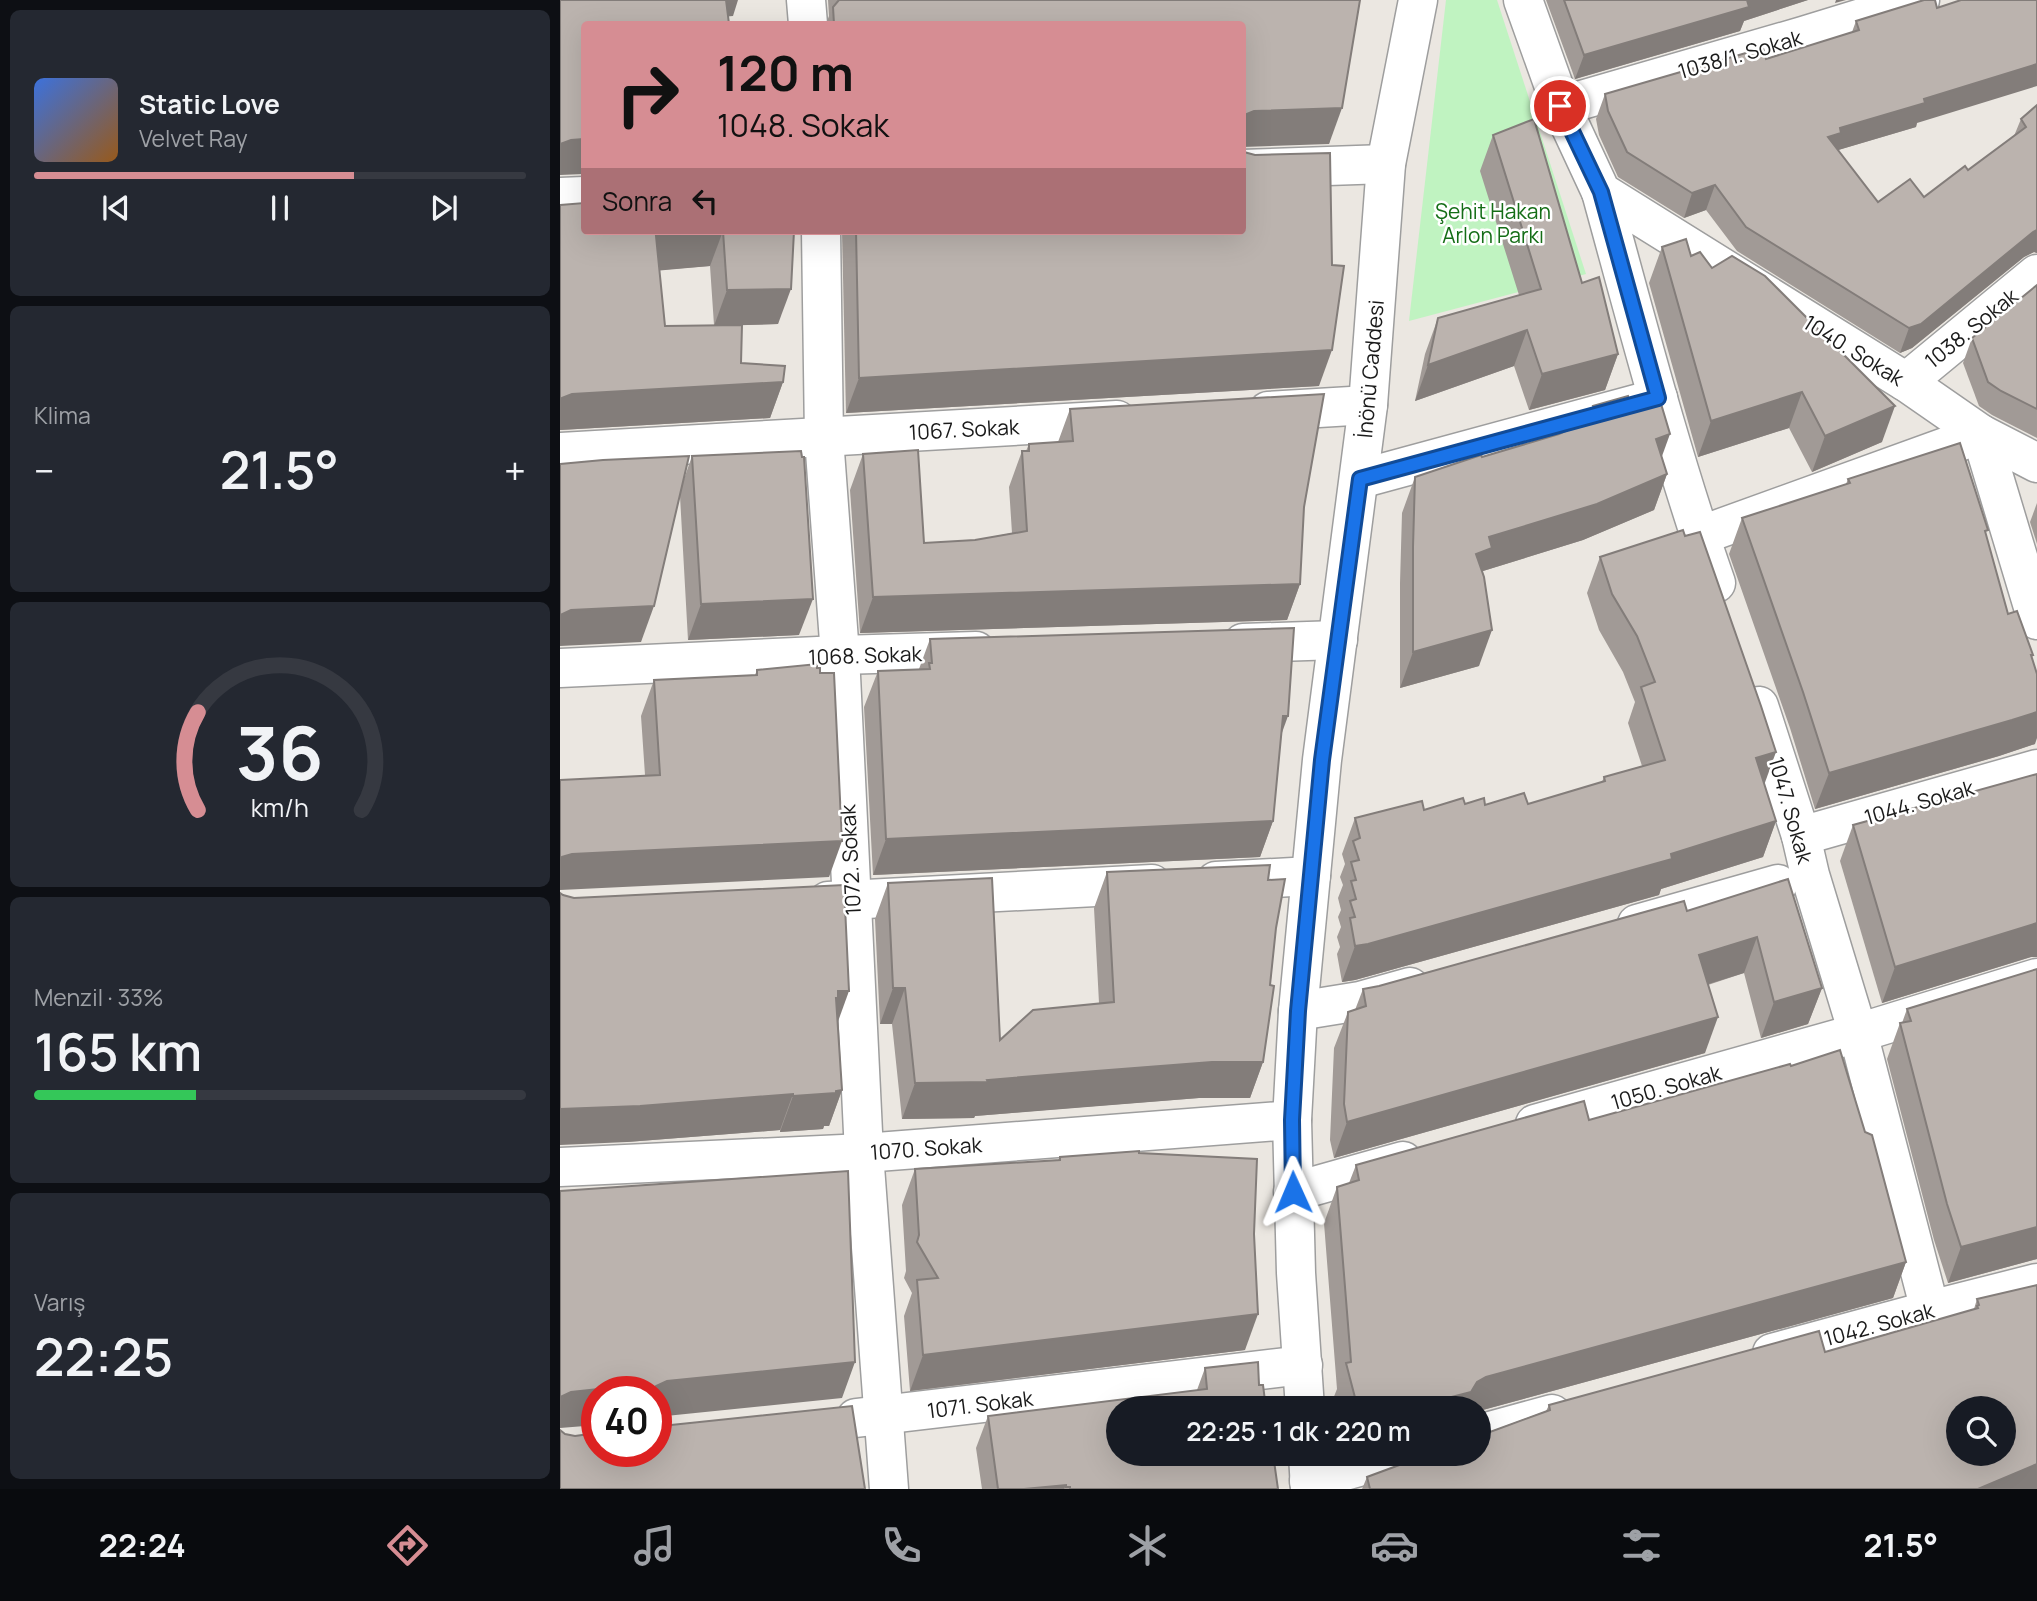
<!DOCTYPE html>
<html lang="tr">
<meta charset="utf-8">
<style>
:root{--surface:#171b24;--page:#242831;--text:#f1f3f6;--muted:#9ea1a6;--line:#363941;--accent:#d68d93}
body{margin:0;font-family:Manrope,sans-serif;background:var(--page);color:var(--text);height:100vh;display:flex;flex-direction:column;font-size:26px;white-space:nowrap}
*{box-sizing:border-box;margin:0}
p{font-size:23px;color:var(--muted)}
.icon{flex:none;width:38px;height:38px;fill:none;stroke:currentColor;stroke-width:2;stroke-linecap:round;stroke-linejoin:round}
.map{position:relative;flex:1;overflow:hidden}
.side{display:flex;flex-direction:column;gap:10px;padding:10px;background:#0d0f14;width:560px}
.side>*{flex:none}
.guide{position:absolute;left:21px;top:21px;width:665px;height:214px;border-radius:7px;box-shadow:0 7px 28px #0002;background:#d68d93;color:#111;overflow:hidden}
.tools{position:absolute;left:1386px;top:1396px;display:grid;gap:14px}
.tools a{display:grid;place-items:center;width:70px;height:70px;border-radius:50%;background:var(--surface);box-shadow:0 7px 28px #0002;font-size:35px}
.speed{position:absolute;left:21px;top:1376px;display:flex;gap:14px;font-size:35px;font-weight:700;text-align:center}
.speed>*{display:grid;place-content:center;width:91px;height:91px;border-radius:50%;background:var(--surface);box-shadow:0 7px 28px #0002;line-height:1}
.speed .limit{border:10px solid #d22;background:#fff;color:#111}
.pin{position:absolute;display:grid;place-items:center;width:60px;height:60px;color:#fff;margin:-30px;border:4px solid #fff;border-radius:50%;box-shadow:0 2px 7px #0007}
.me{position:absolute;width:77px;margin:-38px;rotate:359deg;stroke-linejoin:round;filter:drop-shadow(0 0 5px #0008)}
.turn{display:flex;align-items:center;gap:24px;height:147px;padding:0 21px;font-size:32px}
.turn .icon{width:91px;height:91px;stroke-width:2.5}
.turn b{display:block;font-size:49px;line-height:60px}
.then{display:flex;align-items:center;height:66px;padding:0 21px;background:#0003;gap:14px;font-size:26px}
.big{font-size:52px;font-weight:600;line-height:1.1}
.side .tile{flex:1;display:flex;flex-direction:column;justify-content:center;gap:10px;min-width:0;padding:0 24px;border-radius:10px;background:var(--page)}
.side .dial{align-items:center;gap:0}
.dial svg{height:182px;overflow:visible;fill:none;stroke:var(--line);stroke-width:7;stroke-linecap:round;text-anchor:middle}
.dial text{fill:var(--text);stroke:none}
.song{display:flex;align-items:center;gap:21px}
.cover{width:84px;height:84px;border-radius:10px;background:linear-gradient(135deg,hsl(220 70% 55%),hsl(30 70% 35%))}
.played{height:7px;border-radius:4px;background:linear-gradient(90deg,var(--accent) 65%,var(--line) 65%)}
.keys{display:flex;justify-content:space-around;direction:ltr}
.heat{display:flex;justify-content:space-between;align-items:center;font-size:38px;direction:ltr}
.charge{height:10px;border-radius:5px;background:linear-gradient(90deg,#34c759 33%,var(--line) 0)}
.trip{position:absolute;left:546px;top:1396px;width:385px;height:70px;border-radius:35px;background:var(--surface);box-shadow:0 7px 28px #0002;font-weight:600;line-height:70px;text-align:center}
.tab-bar{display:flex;height:112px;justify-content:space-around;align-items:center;background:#090b0e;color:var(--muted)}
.tab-bar .icon{width:49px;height:49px}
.tab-bar .active{color:var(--accent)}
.tab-bar b{font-size:32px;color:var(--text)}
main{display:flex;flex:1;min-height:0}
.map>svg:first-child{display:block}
.park{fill:#c0f3c1}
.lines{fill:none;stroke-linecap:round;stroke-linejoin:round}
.minor-casing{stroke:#9e9e9e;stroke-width:41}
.tertiary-casing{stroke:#9e9e9e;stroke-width:41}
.minor{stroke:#fff;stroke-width:38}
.tertiary{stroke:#fff;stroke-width:38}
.wall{fill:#a19a96;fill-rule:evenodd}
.shaded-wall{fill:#837d7a}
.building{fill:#bbb3ae;stroke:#837d7a;stroke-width:2;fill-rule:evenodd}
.route-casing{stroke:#114b97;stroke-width:18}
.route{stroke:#1a73e8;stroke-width:12}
.labels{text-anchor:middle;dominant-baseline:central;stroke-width:5;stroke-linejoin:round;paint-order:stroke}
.street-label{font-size:21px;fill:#1a1a1a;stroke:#fff}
.park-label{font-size:21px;fill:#146d16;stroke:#fff}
</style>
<main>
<section class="side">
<div class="tile">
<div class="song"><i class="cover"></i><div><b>Static Love</b><p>Velvet Ray</p></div></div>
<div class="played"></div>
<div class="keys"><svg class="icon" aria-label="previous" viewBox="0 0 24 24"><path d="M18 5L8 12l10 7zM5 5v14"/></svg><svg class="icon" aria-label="pause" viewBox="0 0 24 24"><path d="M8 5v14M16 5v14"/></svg><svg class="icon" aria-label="next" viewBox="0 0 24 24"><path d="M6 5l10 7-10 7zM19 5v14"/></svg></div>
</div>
<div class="tile"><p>Klima</p>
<div class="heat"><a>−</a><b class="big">21.5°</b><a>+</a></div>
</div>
<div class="tile dial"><svg viewBox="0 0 100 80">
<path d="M14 69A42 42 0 1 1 86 69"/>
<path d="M14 69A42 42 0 0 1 14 26" stroke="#d68d93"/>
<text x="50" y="56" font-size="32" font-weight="700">36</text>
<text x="50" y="72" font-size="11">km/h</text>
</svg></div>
<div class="tile"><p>Menzil · 33%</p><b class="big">165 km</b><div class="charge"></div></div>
<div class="tile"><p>Varış</p><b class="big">22:25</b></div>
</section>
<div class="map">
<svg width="1477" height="1489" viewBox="0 0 1477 1489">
<rect width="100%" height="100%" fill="#ebe7e1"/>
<!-- park -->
<path class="park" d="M886 0H937L1026 274 849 321Z"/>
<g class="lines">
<defs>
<g id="minor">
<path d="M246 0 248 24"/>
<path d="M1001 106 1243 36 1360 0"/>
<path d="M682 169 826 164"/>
<path d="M1041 192C1077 323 1111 455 1156 583"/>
<path d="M0 197 24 196"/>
<path d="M261 231 264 438 280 655 304 1153 329 1489"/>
<path d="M1346 382 1477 274"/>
<path d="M708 411 808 405"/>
<path d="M0 452 557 420"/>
<path d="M800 479 1098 398"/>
<path d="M1139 536 1421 434 1477 463"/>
<path d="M683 643 778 640"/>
<path d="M0 668 280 655 416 651"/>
<path d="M1199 706 1241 836 1250 875 1298 1033 1370 1310"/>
<path d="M1241 836 1477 769"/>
<path d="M656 881 751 876"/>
<path d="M268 901 592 884"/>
<path d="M1077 924 1218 884"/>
<path d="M738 1011 800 1001 850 987"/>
<path d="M975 1124 1298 1033 1477 978"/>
<path d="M0 1167 304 1153 732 1120"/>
<path d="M733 1192 843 1161"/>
<path d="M1212 1353 1370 1310 1477 1283"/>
<path d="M296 1418 743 1365"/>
<path d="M919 1434 992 1414"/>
<path d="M749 1481 845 1454"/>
</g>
<g id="tertiary">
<path d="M963 0 1001 106 1041 192 1346 382 1421 434 1477 620"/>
<path d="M745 1409 736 1273 732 1120 738 1011 762 760 808 405 826 164 858 0"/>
<path d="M748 1454 750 1489"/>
</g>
</defs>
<!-- minor casing -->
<use href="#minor" class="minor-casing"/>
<!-- tertiary casing -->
<use href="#tertiary" class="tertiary-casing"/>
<!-- minor -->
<use href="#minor" class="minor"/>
<!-- tertiary -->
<use href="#tertiary" class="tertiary"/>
</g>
<!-- wall -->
<g class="wall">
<path d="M268 0H800L769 144 682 24H266L269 16Z"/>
<path d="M986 0H1248L1184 21 1180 31 1015 79Z"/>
<path d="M1377 8 1356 127 1278 150 1318 202 1364 197 1408 170 1454 136 1461 119 1477 105V253L1474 252 1464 257 1352 348 1340 353 1177 251 1146 210 1124 218 1058 177 1039 135 1036 119 1045 94 1206 59 1292 32 1296 21Z"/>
<path d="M933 135 1022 283 1058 354 1045 390 969 410 954 366 855 401 865 354 878 318 959 295 920 171Z"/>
<path d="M0 205 234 231 218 324 182 325 181 363 223 382 210 418 0 430ZM150 266 154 325 105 326 99 270Z"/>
<path d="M282 231H682L759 386 286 413Z"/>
<path d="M1102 247 1131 256 1152 268 1322 442 1252 472 1229 428 1138 457 1089 283Z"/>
<path d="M1477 285V438L1432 415 1419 406 1403 363 1412 338Z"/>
<path d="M1033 406H1070L1102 457 1107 474 1094 510 1023 540 923 571 919 666 840 688V583L842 513 855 477 999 434 1027 421Z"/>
<path d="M510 409 744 507 740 584 727 620 300 633 290 490 303 454 364 543 415 540 452 533 449 487 462 451H466L469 444 498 442Z"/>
<path d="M132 456 239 635 128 640 120 496 81 642 123 482Z"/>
<path d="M1288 479 1426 536 1448 614 1473 655 1472 658 1475 744 1439 756 1255 809 1230 728 1169 554 1182 518 1286 484Z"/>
<path d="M1477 503V544L1470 522Z"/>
<path d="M1040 557 1204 784 1216 821 1203 857 1101 889 1099 895 795 980 782 982 777 954 780 947 777 937 781 927 778 917 781 910 778 898 783 885 780 877 785 864 782 854 795 818 864 810 905 804 925 805 968 804 1042 782 1044 777 1082 766 1068 723 1075 702 1063 672 1039 630 1027 593Z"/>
<path d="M370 639 721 736 713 821 700 857 313 875 304 707 318 671 359 669Z"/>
<path d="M197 670 269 877 85 775 81 716 94 680 195 675Z"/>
<path d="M1293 825 1471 957 1322 1003 1280 861Z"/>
<path d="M547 872 708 880 716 928 703 1062 690 1098H639L523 1107 415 1116 414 1118 342 1119 332 1024H320L315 919 328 883 440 1040 539 1003 534 908Z"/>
<path d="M1228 879 1262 988 1248 1024 1201 1038 1184 973 1148 985 1145 1053 774 1158 770 1140 774 1048 788 1012 795 1010 803 989 819 986 1127 911Z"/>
<path d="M3 895 278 1022 282 1090 269 1126H264L263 1129 220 1132V1130L67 1142Z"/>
<path d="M1347 1009 1477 1259 1388 1283 1374 1240 1327 1059 1340 1023H1342Z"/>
<path d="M1029 1120 1346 1262 1333 1298 919 1411V1409H776L773 1399 777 1389 764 1223 777 1187 789 1183 796 1165Z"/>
<path d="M579 1153 685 1350 350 1391 344 1316 352 1293 344 1278 346 1271 342 1205 355 1169 498 1160 500 1157Z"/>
<path d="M1417 1299 1477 1489H802L807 1477 986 1411 989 1405 1265 1352 1414 1309Z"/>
<path d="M645 1368 699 1385 718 1489H422L416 1448 428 1416 637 1390Z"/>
</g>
<!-- shaded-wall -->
<g class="shaded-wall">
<path d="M157 0H178L173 16 150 18Z"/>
<path d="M1186 0H1248L1184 21 1180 31 1015 79 1024 55Z"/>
<path d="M1276 0H1286L1275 3Z"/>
<path d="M1477 64V86L1357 123 1356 127 1275 151 1268 137 1280 128 1364 99Z"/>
<path d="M782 108 769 144 682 147V116L694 111Z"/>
<path d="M24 139V170L23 174 0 175V144L11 140Z"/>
<path d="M1155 185 1146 210 1124 218 1132 193Z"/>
<path d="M1477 230V253L1474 252 1464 257 1352 348 1340 353 1349 328 1473 232Z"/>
<path d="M163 231 150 266 83 272 96 236Z"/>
<path d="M231 289 218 324 154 326 167 290Z"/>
<path d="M967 330 954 366 855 401 868 365Z"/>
<path d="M772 350 759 386 286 413 299 378Z"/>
<path d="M1058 354 1045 390 969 410 982 374Z"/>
<path d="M223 382 210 418 0 430V399L2 398 12 394Z"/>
<path d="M1242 392 1229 428 1138 457 1151 421Z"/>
<path d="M1335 406 1322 442 1252 472 1265 436Z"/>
<path d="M1110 434 1097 470 1096 439Z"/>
<path d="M1107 474 1094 510 1023 540 923 571 919 584 916 554 929 537Z"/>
<path d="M740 584 727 620 300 633 313 597Z"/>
<path d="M253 599 239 635 128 640 141 604Z"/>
<path d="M94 606 81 642 0 646V615L11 610Z"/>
<path d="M932 630 919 666 840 688 853 652Z"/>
<path d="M1477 712V738L1475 744 1439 756 1255 809 1269 773Z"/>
<path d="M723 716H728L715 752Z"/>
<path d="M1216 752 1203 788 1196 758Z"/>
<path d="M713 821 700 857 313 875 326 839Z"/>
<path d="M1216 821 1203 857 1101 889 1099 895 795 980 782 982 795 946 1111 854Z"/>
<path d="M282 841 269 877 0 890V859L2 857 12 854Z"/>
<path d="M1477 923V957H1471L1322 1003 1335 967Z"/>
<path d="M1197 937 1184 973 1126 991 1139 955Z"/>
<path d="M333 988H345L332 1024H320Z"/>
<path d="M1262 988 1248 1024 1201 1038 1214 1002Z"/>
<path d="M278 991H289L276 1027H268Z"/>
<path d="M1158 1017 1145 1053 774 1158 787 1122Z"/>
<path d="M652 1062H703L690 1098H639L415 1116 414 1118 342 1119 355 1083 427 1080Z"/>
<path d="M282 1090 269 1126H264L263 1129 220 1132 233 1096Z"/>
<path d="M233 1094 220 1130 67 1142 0 1145V1109Z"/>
<path d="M1477 1227V1259L1388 1283 1401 1247Z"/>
<path d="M1346 1262 1333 1298 919 1411V1409H870L872 1402 926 1377Z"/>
<path d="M698 1314 685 1350 350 1391 363 1355Z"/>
<path d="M295 1362 282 1398 96 1417V1391H92L96 1386 107 1381Z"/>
<path d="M48 1388 58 1390V1391H37V1425L0 1428V1397L11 1392Z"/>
<path d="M852 1397H863L858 1409H810Z"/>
<path d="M1477 1464V1489H1418Z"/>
<path d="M506 1485 504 1489H464Z"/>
</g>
<!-- building -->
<g class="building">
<path d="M0 0H166L169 24H24V139L11 140 0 144Z"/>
<path d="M279 0H800L782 108 694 111 682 116V24H274L273 7Z"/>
<path d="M1004 0H1187L1189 7 1024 55Z"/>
<path d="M1364 0H1375L1377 8 1401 0H1477V64L1364 99 1365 103 1280 128 1281 133 1268 137 1318 202 1350 179 1364 197 1405 166 1408 170 1466 127 1461 119 1477 105V230L1473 232 1361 324 1349 328 1186 227 1155 185 1132 193 1067 152 1048 111 1045 94 1203 48 1206 59 1299 30 1296 21Z"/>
<path d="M974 119 1022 283 1039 277 1058 354 982 374 967 330 868 365 878 318 981 289 933 135Z"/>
<path d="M682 151 684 152 695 155 770 153 772 265 784 266 772 350 299 378 296 231H682Z"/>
<path d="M24 203V231H157L96 236 105 326 182 325 181 363 225 366 223 382 12 394 2 398 0 399V205Z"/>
<path d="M163 231H234L231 289 167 290Z"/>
<path d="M1126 239 1131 256 1140 252 1152 268 1172 256 1205 276 1335 406 1265 436 1242 392 1151 421 1102 247Z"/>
<path d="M1477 285V409L1441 391 1428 382 1412 338Z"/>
<path d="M764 394 744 507 740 584 313 597 303 454 358 450 364 543 415 540 467 531 462 451H469V444L513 441 510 409Z"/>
<path d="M1068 396 1070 406 1099 397 1110 434 1096 439 1107 474 1037 504 929 537 932 548 916 554 924 577 932 630 853 652V547L855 477 921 455 922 457 999 434 1037 417 1033 406Z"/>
<path d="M1400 443 1428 530 1425 531 1448 614 1457 611 1473 655H1471L1477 674V712L1452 720 1269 773 1243 692 1182 518 1290 483 1288 479Z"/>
<path d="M241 451 242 457H244L253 599 141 604 132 456Z"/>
<path d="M129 456 94 606 11 610 0 615V464L43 460Z"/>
<path d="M1123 530 1125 536 1140 532 1201 706 1216 752 1196 758 1216 821 1111 854 1112 859 808 944 795 946 790 918 795 917 790 901 796 899 791 881 796 880 791 862 799 860 793 841 800 838 795 818 862 801 864 810 903 798 905 804 924 798 925 805 964 793 968 804 1045 781 1044 777 1105 760 1081 687 1095 682 1077 636 1052 594 1040 557Z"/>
<path d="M734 628 728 716H723L713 821 326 839 318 671 370 669 369 663H372L370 639Z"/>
<path d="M257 664V668H260V673H274L282 841 12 854 2 857 0 859V780L100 775 94 680 197 675V670Z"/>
<path d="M1477 774V923L1335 967 1293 825Z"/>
<path d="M710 865 708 880 725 879 716 928 710 985 714 986 703 1062H652L536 1071 427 1080 428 1082 355 1083 345 988H333L328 883 432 878 440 1040 473 1010 554 1002 547 872Z"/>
<path d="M1228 879 1262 988 1214 1002 1197 937 1139 955 1158 1017 787 1122 784 1104 788 1012 806 1006 803 989 819 986 1124 901 1127 911Z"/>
<path d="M284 885 289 991H278V998H276L282 1090 276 1091V1093L233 1096V1094L80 1106 0 1109V893L3 895 14 898Z"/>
<path d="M1477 969V1227L1401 1247 1387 1204 1340 1023 1351 1021 1347 1009Z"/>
<path d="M1280 1050 1305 1132 1312 1135 1346 1262 926 1377 917 1382 911 1392 872 1402 863 1397H852L810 1409H798L786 1363 791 1362 777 1187 799 1180 796 1165 1024 1101 1029 1120 1230 1064 1231 1066Z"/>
<path d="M579 1151V1153L697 1159 694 1234 698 1314 363 1355 357 1280 378 1278 357 1242 359 1235 355 1169 500 1160V1157Z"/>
<path d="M288 1171 295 1362 107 1381 96 1386 92 1391H60L58 1390 48 1388 11 1392 0 1397V1191Z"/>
<path d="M1477 1285V1464L1418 1489H810L807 1477 869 1454H919V1436L990 1410 989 1405 1259 1331 1265 1352 1418 1308 1417 1306 1419 1305 1417 1299ZM1398 1409H1444V1454H1398Z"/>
<path d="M698 1362 699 1385H703L706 1409H558V1454H713L718 1489H510V1487H506V1485L464 1489H438L428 1416 647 1389 645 1368Z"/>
<path d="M292 1406 305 1489H0V1430L5 1434 15 1436 37 1433V1451H96V1420L101 1423 111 1425Z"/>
</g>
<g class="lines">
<defs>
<path id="route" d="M733 1192 732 1120 738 1011 762 760 800 479 1098 398 1041 192 1000 106"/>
</defs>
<!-- route casing -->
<use href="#route" class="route-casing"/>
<!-- route -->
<use href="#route" class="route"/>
</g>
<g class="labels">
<!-- street labels -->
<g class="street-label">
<text transform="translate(1180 54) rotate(-16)">1038/1. Sokak</text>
<text transform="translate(1411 328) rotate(-39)">1038. Sokak</text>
<text transform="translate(1294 350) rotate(32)">1040. Sokak</text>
<text transform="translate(810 369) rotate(-85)">İnönü Caddesi</text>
<text transform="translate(404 429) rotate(-3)">1067. Sokak</text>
<text transform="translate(305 655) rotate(-2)">1068. Sokak</text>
<text transform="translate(1359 802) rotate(-16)">1044. Sokak</text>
<text transform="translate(1231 810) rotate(74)">1047. Sokak</text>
<text transform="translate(290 860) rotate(-93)">1072. Sokak</text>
<text transform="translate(1106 1087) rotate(-16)">1050. Sokak</text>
<text transform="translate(366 1148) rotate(-4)">1070. Sokak</text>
<text transform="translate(1319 1324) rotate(-15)">1042. Sokak</text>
<text transform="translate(420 1404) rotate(-7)">1071. Sokak</text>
</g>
<!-- park labels -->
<g class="park-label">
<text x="933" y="211">Şehit Hakan<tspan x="933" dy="24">Arlon Parkı</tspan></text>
</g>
</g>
</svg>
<div class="tools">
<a><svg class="icon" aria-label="search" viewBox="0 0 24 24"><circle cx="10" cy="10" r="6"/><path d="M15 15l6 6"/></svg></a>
</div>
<div class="speed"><div class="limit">40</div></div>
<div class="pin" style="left:1000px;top:106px;background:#d93025"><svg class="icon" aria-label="arrive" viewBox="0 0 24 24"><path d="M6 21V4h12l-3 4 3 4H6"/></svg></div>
<svg class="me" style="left:733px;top:1192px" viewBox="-20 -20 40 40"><path d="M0-17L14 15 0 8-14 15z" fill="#1a73e8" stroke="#fff" stroke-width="4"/></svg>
<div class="trip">22:25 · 1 dk · 220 m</div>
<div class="guide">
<div class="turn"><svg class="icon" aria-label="right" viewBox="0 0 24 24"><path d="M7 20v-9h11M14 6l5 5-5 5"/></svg><div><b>120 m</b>1048. Sokak</div></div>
<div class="then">Sonra<svg class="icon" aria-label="left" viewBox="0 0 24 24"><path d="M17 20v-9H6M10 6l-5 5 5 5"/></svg></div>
</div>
</div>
</main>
<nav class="tab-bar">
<b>22:24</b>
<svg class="icon active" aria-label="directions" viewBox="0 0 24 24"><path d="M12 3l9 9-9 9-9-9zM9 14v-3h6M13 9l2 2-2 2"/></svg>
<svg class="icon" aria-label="music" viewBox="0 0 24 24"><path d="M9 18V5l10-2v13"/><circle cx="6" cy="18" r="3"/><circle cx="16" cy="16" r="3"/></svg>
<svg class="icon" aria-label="phone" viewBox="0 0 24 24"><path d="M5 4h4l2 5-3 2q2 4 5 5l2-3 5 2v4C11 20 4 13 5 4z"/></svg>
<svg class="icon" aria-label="climate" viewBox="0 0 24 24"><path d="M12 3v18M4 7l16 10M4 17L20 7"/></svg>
<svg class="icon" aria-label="car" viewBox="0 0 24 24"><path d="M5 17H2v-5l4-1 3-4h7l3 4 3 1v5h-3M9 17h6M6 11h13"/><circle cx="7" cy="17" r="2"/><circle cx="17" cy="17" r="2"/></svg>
<svg class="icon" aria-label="filters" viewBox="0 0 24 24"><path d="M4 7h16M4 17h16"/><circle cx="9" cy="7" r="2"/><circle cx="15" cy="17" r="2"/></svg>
<b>21.5°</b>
</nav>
